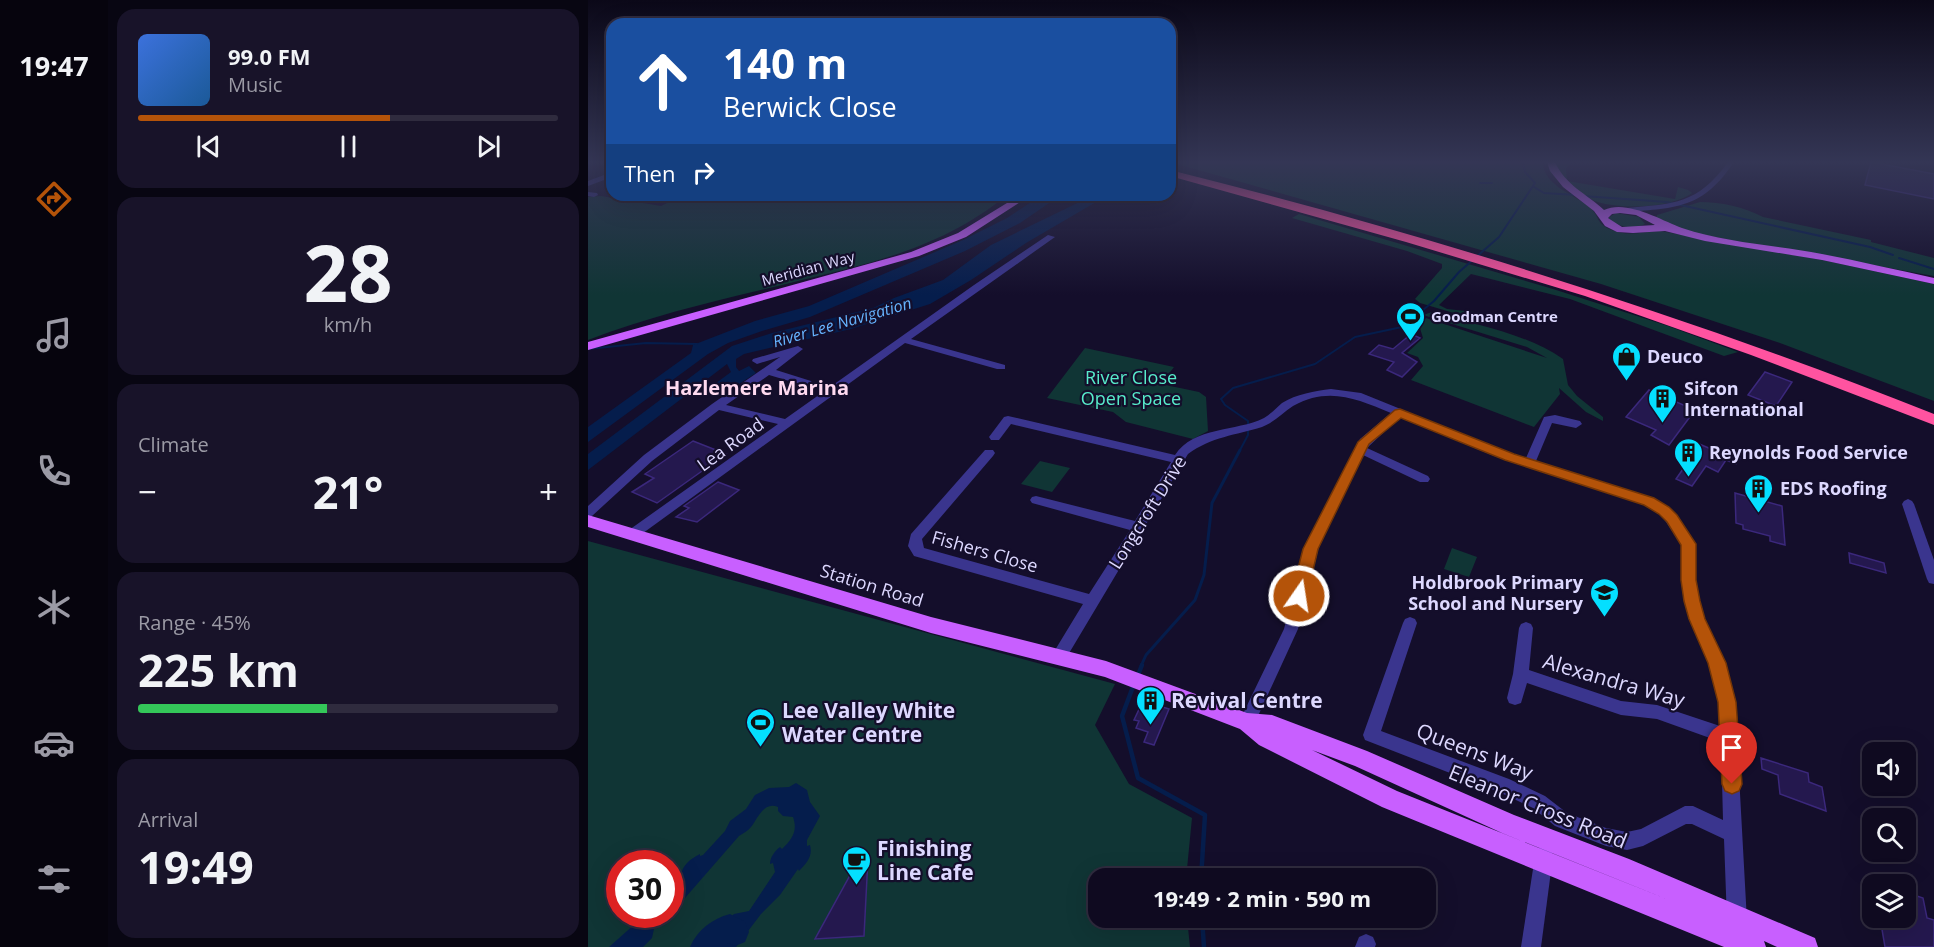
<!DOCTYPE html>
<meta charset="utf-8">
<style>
:root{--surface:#0f0a20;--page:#181329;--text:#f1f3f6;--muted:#9b9aa5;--line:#2f2b3e;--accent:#b45309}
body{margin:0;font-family:"Open Sans",sans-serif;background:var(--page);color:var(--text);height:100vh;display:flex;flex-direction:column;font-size:22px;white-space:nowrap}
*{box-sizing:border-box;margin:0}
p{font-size:20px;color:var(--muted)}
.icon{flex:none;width:33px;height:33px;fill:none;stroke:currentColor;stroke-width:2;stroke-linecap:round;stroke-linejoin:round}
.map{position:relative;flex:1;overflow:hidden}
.panel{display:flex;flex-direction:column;gap:9px;padding:9px;background:#080612;width:480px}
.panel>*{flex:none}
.hud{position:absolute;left:18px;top:18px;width:570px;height:183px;border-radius:18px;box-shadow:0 6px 24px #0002,0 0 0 2px var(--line);background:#1a4fa0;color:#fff;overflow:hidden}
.buttons{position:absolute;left:1274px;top:742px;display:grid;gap:12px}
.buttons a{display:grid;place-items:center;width:54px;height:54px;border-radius:12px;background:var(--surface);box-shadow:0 6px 24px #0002,0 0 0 2px var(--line);font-size:30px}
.speed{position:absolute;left:18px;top:850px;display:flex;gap:12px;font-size:30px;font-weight:700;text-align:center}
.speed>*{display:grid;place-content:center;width:78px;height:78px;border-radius:50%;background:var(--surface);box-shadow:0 6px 24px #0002,0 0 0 2px var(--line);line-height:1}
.speed .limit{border:9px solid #d22;background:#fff;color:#111}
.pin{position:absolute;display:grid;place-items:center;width:51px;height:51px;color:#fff;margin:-62px -26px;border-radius:50% 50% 50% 0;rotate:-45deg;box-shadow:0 0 6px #0007}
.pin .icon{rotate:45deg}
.me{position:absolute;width:66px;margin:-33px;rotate:13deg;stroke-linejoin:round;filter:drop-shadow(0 0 4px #0008)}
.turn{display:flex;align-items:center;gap:21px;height:126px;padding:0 18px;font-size:27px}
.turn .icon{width:78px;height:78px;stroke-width:2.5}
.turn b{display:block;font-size:42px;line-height:51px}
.then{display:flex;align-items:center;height:57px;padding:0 18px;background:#0003;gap:12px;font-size:22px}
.big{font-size:45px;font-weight:700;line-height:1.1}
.panel .widget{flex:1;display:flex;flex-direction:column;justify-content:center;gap:9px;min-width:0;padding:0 21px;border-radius:18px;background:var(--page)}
.panel .dial{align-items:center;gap:0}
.dial b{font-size:78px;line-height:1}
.song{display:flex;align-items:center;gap:18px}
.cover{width:72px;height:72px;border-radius:9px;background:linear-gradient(135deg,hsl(220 70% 55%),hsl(210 70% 35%))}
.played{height:6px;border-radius:3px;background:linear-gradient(90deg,var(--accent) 60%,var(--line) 60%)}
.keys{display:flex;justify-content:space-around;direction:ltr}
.heat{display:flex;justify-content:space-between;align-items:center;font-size:33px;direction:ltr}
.charge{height:9px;border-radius:4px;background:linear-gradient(90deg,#34c759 45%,var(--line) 0)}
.trip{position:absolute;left:500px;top:868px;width:348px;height:60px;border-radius:18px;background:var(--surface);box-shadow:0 6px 24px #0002,0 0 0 2px var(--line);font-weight:700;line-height:60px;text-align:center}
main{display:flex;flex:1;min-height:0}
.menu{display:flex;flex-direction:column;width:108px;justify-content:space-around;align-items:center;background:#06040d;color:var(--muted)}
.menu .icon{width:42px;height:42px}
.menu .on{color:var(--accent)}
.menu b{font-size:27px;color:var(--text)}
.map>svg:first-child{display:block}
.green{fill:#103535;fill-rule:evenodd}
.water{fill:#051d4c}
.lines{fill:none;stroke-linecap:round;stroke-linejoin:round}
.stream-far2{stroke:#051d4c;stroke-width:2}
.stream-far1{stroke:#051d4c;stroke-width:3}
.stream{stroke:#051d4c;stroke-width:4.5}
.river{fill:#051d4c;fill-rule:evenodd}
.building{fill:#24184e;stroke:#3b287c;stroke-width:1.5}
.minor{fill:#3a358e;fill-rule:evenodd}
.primary{fill:#c85fff;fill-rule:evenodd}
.motorway{fill:#ff53a0;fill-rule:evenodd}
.route{fill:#b45309;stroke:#753606;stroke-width:1.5}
.labels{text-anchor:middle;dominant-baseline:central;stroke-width:4.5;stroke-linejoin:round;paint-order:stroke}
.far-street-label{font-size:15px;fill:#ddd8ff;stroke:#140e2b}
.far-poi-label{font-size:15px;font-weight:bold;fill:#ddd8ff;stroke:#140e2b;text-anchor:start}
.far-water-label{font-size:16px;font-style:italic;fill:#66b4ff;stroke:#140e2b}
.poi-label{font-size:18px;font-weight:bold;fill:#ddd8ff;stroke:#140e2b;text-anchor:start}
.park-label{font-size:18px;fill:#57eccb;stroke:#140e2b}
.street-label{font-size:18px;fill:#ddd8ff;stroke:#140e2b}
.neighbourhood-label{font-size:20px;font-weight:bold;fill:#ffdaf0;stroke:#140e2b}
.near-street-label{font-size:21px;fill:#ddd8ff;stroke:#140e2b}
.near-poi-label{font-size:21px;font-weight:bold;fill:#ddd8ff;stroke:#140e2b;text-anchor:start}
</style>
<main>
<nav class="menu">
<b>19:47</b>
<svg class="icon on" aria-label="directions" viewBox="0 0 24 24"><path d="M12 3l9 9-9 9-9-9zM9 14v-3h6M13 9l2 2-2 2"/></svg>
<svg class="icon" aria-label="music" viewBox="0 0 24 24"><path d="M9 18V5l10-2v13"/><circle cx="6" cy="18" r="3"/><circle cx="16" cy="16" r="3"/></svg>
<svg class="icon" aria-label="phone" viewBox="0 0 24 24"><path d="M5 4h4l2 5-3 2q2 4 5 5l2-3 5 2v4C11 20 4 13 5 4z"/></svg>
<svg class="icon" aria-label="climate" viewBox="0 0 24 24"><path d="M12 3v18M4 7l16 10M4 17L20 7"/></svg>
<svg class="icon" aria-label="car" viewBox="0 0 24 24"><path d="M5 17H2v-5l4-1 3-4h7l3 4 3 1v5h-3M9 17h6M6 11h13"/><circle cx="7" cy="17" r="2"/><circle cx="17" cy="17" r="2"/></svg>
<svg class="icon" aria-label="filters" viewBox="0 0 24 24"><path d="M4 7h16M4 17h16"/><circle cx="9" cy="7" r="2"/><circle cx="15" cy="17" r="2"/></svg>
</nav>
<section class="panel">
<div class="widget">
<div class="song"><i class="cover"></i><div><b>99.0 FM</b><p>Music</p></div></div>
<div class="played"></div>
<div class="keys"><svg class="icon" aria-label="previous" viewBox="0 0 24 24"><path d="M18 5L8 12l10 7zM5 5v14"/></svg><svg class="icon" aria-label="pause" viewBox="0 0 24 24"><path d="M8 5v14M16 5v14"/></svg><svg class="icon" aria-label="next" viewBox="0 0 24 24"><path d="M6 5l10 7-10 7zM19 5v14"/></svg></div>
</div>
<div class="widget dial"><b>28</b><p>km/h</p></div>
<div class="widget"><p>Climate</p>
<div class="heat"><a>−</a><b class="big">21°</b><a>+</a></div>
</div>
<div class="widget"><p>Range · 45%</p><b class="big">225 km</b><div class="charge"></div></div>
<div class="widget"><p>Arrival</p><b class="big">19:49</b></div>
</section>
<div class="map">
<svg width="1346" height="947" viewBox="0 0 1346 947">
<rect width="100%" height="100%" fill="#140e2b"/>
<!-- green -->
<g class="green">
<path d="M582 162H955C955 185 985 194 1000 206 1014 217 1005 225 1030 232 1045 236 1058 231 1072 231L1239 261 1346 284V401L1192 343 1013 284Z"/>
<path d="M966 162H983L978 169 979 181 1087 199 1090 187 1100 190 1104 193C1082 209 1028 210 1004 200 994 196 986 189 978 181 973 175 967 170 966 162Z"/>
<path d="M96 195H419C356 247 284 263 206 282 137 299 67 314 0 340V197L13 196 73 206Z"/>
<path d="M1112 202C1133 202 1156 207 1175 217L1283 240V242L1346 258V276L1104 233 1068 219 1069 215Z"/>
<path d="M1028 213 1051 217 1057 224C1043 230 1031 227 1020 218Z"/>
<path d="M711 214 965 289 1080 326 1150 352 1136 356 982 299 883 274 851 305 859 309 896 313 903 324 832 303 827 299 854 268V264L819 251 704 218Z"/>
<path d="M844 312C887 325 938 333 975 359L980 385 989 396 1015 417V421L998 412 971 388 972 394 946 427 823 380 835 366 830 357 819 353 835 338 831 325 838 318 959 358 939 347 835 315Z"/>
<path d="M497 348 586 367 573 384 611 392 618 397 620 431 605 439 538 422 525 412 459 398Z"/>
<path d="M452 461 482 468 464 492 433 484Z"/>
<path d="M0 541 527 684 507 725 541 784 604 818 598 879H510V918H599L602 947H0ZM32 864H82V915H32Z"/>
<path d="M864 548 889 557 881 577 856 569Z"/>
</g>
<!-- water -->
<g class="water">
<path d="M454 195H473L432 223 377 251 222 317 174 331 140 343 120 354 0 442V427L103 353 105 345 167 321 221 306 375 240 419 218Z"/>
<path d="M506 195H520L438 243 383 280 342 304 263 329 156 354 148 359V367L151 371 161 366 168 373 134 395 116 392 143 372 139 364 0 470V454L144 346 184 333 285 308 306 298 355 280 403 245Z"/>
<path d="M208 783 219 790 222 802 232 816 219 840V846L222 845C225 856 219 863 211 871L210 869 192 895 173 914 148 947H120L134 932 131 928 146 914 161 911 187 872 185 863 182 864C182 857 187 851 192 847L194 849C204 839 210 831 205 817L195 816 190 811V807C176 801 170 818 163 827 160 831 155 833 151 836L83 914V892C97 876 88 866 112 854V856L115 855 137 831 142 821 158 809 167 795 181 788 201 787Z"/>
<path d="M57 915H82L66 929 64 938 55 947H21Z"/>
</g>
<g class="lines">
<!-- stream-far2 -->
<g class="stream-far2">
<path d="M892 183H904"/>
<path d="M946 187 956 193 989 195"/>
<path d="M995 196 1079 202 1282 247 1305 255"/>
<path d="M1311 258 1346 269"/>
<path d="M0 349 58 343 109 344"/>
<path d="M651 452 660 435V421L637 405 633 399 645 388 727 364 767 337 814 327 846 301 871 272 911 237 947 183 937 172 935 162"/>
</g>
<!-- stream-far1 -->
<path class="stream-far1" d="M553 666 558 655 607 600 616 575 624 503 652 450"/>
<!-- stream -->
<g class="stream">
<path d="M550 675 554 665"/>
<path d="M546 684 534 716 550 778 617 815 613 879"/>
<path d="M614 918 616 947"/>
</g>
<!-- river -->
<path class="river" d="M142 914 157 922 161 932 157 942 147 946 140 943 135 947H102C110 929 124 919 142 914Z"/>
</g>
<!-- building -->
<g class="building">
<path d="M1283 162 1346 174V199L1277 185Z"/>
<path d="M823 334 832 338 814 353 829 362 814 377 799 370 806 362 781 354 791 345 805 349Z"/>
<path d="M1177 372 1204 382 1188 406 1160 395Z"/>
<path d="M1061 390 1107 410 1081 445 1063 435 1068 430 1038 417Z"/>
<path d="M105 441 138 454 69 503 44 492 66 478 57 474Z"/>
<path d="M1109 443 1137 455 1142 448 1155 454 1148 464 1138 460 1130 472 1118 466 1104 486 1088 479 1102 459 1098 457Z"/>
<path d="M130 482 151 490 109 522 88 517 101 508 96 506Z"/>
<path d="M1147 493 1194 506 1197 545 1182 541V536L1155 529V525L1148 523Z"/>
<path d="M1261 553 1296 563 1298 573 1262 563Z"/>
<path d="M555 701 581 709 566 745 556 742 560 732 548 728 551 721 546 720Z"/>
<path d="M1173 758 1220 773 1221 782 1234 787 1238 811 1192 794 1190 775 1174 769Z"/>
<path d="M280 858 276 936 227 939 271 859Z"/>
<path d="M1317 892 1335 898 1339 918 1346 920V947H1297L1292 918H1317Z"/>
</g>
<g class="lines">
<!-- minor -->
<g class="minor">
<path d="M1140 162H1146C1115 208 1090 208 1038 212L1034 210 1038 208C1086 204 1110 204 1140 162Z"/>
<path d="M24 172V177L0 186V181Z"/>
<path d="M0 192 9 193 10 195 6 197 0 196Z"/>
<path d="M460 235 467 237 323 339 417 365V369H409L317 343 51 536H41L40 533 41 530 190 424 131 410 64 461 4 516 0 518V506L56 455 124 404 192 357 169 364 164 361 165 359 210 346 215 349 188 370 223 381 224 383 223 385H215L181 375 138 405 197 419 386 285Z"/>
<path d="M743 389 773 393 914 450 938 458 956 417 967 415 992 421 994 424 988 428 964 423 948 461 1065 499 1080 507 1107 544V580L1111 601 1116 619 1137 663 1147 702 1159 921 1156 928 1149 931 1142 928 1139 921 1136 839 1104 824H1098L1055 846 1039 850 1018 846 967 826 945 808 911 792 777 740 775 735 815 623 817 619 822 617 827 619 829 623 793 731 921 779 957 796 979 813 1018 828 1039 832 1053 829 1097 806H1105L1135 820 1133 742 1069 719 1033 715 939 683 933 703 927 705 921 703 919 698 925 674 931 628 933 624 938 622 943 624 945 628 941 670 1033 701 1069 705 1132 726 1131 702 1121 663 1102 619 1097 601 1093 580V544L1072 513 1057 505 906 456 812 417 779 448 840 476 842 479 840 482H832L775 455 732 543 710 629 665 727 659 730 653 727 651 722 696 629 718 543 772 439 803 413C769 399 741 386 705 406 694 413 687 422 674 427 648 435 623 437 600 454L477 660 472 662 467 660 464 655 495 604 326 556 320 546 323 534 397 450H405L407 453 405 456 334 539 336 548 501 594 542 530 444 503 442 500 444 497 448 496 547 521 583 462 423 424 411 440H403L401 437 416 417 420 416 587 455C606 426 648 432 676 418 683 414 688 408 694 403 708 394 727 391 743 389Z"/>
<path d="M1320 499 1324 501 1326 504 1346 560V584L1341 583 1339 579 1314 504 1316 501Z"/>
<path d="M956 847 963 849 965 856 953 947H933L947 856 949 849Z"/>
<path d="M778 934 785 937 788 944 787 947H767L771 937Z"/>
</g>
<!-- primary -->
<g class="primary">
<path d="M959 162H967C977 185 999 194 1016 210 1038 199 1073 220 1094 228 1139 243 1188 245 1234 254 1271 261 1309 270 1346 278V284L1234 260 1117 241 1077 231 1045 233 1029 232 1017 226 1006 211 975 187 962 171ZM1032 213 1048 215 1067 225 1034 227 1020 218 1024 214Z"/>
<path d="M432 195H443L378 237 331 256 0 350V342L323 252 370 233Z"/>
<path d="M0 515 343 617 518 661 659 713 684 715 779 751 926 815 1041 859 1227 938 1230 947H1189L1176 941 1178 947H1136L794 807 671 745 652 729 517 677 343 633 0 527ZM724 750 767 766 914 833 1086 902 809 791Z"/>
</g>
<!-- motorway -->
<path class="motorway" d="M582 170C842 235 1097 315 1346 414V425L1163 355 997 296 818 242 582 176Z"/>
</g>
<!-- sky -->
<linearGradient id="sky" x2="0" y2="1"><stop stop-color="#0b0818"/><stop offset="0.55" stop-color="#343655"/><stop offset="1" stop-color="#343655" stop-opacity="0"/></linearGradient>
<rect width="1346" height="295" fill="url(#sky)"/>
<!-- route -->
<path class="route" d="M812 409 926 454 1066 498 1081 507 1089 515 1108 544V580L1112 601 1117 619 1138 663 1148 702 1154 784 1151 791 1144 794 1137 791 1134 784 1130 702 1120 663 1101 619 1096 601 1093 580V545L1079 522 1071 514 1056 505 917 460 813 418 781 444 730 549 719 596 717 601 711 603 706 601 703 596 715 549 770 442 807 410Z"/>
<!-- icons -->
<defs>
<symbol id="stadium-pin" viewBox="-11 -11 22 30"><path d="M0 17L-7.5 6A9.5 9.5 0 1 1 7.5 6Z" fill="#04dfff" stroke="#140e2b"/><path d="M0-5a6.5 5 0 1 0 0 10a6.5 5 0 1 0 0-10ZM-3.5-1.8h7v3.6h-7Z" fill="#111"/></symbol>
<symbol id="shop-pin" viewBox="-11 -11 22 30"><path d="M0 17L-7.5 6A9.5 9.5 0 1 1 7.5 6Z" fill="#04dfff" stroke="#140e2b"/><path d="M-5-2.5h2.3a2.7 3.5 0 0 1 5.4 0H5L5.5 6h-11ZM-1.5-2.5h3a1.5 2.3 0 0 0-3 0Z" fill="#111"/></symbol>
<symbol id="building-pin" viewBox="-11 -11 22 30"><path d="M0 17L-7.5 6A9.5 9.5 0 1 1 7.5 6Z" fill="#04dfff" stroke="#140e2b"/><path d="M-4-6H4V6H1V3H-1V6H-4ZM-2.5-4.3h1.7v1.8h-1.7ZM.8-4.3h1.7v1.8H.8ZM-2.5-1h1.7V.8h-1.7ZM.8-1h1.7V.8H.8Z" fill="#111"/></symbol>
<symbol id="school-pin" viewBox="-11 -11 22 30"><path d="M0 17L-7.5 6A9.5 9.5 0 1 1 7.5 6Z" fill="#04dfff" stroke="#140e2b"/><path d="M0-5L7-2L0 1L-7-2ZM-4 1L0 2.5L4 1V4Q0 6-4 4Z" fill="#111"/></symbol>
<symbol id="cafe-pin" viewBox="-11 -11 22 30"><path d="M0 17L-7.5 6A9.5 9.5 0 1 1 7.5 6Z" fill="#04dfff" stroke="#140e2b"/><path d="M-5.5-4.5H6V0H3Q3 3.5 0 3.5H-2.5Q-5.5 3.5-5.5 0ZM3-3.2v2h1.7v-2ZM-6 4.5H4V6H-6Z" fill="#111"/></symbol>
</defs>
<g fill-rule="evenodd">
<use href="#stadium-pin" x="806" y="300" width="33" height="45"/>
<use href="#shop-pin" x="1022" y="340" width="33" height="45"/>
<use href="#building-pin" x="1058" y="382" width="33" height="45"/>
<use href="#building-pin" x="1084" y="436" width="33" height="45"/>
<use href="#building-pin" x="1154" y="472" width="33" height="45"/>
<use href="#school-pin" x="1000" y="576" width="33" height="45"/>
<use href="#building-pin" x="546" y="684" width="33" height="45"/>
<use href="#stadium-pin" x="156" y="706" width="33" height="45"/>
<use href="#cafe-pin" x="252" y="844" width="33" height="45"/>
</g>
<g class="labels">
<!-- far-street labels -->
<g class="far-street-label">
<text transform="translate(220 268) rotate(-15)">Meridian Way</text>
</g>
<!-- far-poi labels -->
<g class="far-poi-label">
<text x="843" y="316">Goodman Centre</text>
</g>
<!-- far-water labels -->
<g class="far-water-label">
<text transform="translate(254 322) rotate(-16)">River Lee Navigation</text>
</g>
<!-- poi labels -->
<g class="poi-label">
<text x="1059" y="356">Deuco</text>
<text x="1096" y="388">Sifcon<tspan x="1096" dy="21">International</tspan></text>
<text x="1121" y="452">Reynolds Food Service</text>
<text x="1192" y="488">EDS Roofing</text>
<text x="995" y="582" text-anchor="end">Holdbrook Primary<tspan x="995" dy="21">School and Nursery</tspan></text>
</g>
<!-- park labels -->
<g class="park-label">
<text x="543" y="377">River Close<tspan x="543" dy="21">Open Space</tspan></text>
</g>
<!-- street labels -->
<g class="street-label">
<text transform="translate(142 444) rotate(-36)">Lea Road</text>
<text transform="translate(559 512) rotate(-58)">Longcroft Drive</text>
<text transform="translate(397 551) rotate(16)">Fishers Close</text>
<text transform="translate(284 585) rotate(17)">Station Road</text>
</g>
<!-- neighbourhood labels -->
<g class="neighbourhood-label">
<text x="169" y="387">Hazlemere Marina</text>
</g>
<!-- near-street labels -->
<g class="near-street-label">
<text transform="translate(1026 680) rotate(16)">Alexandra Way</text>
<text transform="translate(887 751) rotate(21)">Queens Way</text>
<text transform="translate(950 806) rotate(22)">Eleanor Cross Road</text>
</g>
<!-- near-poi labels -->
<g class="near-poi-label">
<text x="583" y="700">Revival Centre</text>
<text x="194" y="710">Lee Valley White<tspan x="194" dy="24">Water Centre</tspan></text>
<text x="289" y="848">Finishing<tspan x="289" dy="24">Line Cafe</tspan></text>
</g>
</g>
</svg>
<div class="buttons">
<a><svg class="icon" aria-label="sound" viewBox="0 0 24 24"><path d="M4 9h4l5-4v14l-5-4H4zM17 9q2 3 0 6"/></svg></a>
<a><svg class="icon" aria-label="search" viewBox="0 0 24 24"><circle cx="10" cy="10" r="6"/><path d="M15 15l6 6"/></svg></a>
<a><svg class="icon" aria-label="layers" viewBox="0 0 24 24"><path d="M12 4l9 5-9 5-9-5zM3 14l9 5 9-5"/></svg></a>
</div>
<div class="speed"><div class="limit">30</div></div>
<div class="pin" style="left:1144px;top:784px;background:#d93025"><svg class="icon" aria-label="arrive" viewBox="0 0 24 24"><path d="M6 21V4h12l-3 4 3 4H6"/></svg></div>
<svg class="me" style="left:711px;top:596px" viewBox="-20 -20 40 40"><circle r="17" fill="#b45309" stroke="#fff" stroke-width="3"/><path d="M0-11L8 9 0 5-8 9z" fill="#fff"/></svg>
<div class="trip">19:49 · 2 min · 590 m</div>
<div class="hud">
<div class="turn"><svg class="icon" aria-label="ahead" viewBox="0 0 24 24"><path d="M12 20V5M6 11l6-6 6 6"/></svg><div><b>140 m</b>Berwick Close</div></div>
<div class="then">Then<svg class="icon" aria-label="right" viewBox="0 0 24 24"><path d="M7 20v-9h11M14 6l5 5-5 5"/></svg></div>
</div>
</div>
</main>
